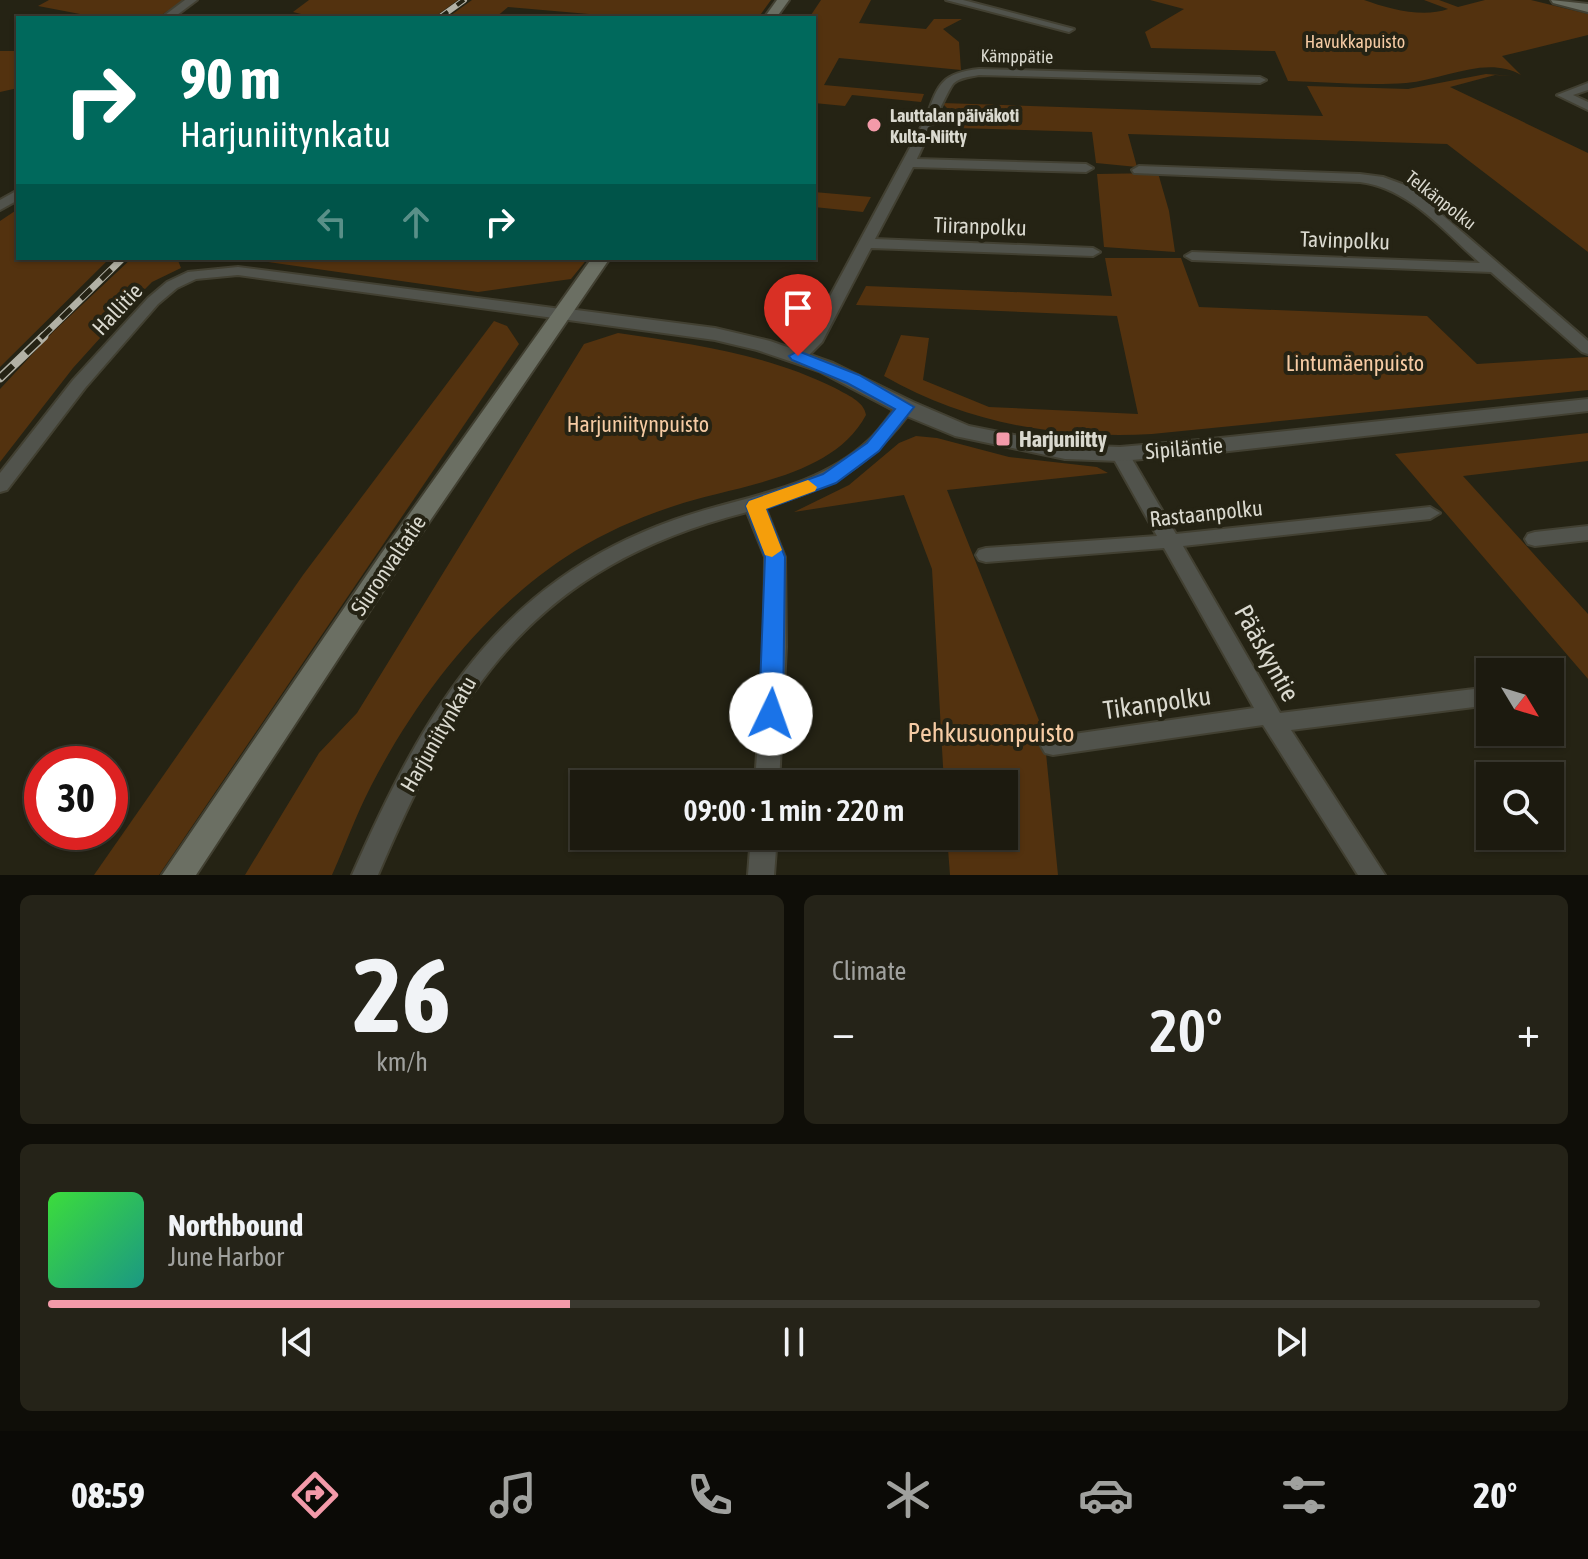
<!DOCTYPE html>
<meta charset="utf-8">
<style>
:root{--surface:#1c1a0f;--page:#252318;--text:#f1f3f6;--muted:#a0a19e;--line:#3a382f;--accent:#f39aa9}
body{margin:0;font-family:"Asap Condensed",sans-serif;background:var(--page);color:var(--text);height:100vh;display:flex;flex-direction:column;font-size:30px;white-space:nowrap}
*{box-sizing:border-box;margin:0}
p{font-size:26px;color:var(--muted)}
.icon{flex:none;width:44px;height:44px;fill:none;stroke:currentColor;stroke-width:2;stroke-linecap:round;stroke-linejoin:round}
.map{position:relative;height:875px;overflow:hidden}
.side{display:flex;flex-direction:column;gap:20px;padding:20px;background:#0f0e08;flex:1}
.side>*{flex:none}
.top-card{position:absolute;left:16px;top:16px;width:800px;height:244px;border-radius:0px;box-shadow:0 2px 6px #0004,0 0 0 2px var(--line);background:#00695c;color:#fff;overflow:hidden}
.needle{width:52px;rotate:128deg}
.buttons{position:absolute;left:1476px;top:658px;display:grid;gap:16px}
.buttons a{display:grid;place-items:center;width:88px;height:88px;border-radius:0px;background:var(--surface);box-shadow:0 2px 6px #0004,0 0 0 2px var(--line);font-size:40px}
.speed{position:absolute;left:24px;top:746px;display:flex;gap:16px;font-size:40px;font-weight:700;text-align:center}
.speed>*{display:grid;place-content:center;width:104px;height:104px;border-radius:50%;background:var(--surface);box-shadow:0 2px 6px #0004,0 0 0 2px var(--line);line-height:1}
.speed .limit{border:12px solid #d22;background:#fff;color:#111}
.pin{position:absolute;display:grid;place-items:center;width:68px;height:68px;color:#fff;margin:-82px -34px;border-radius:50% 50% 50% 0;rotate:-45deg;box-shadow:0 0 8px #0007}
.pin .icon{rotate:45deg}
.me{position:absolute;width:88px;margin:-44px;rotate:3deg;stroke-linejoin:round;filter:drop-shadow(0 0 6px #0008)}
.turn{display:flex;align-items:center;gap:28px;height:168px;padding:0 32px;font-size:36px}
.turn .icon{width:104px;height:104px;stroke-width:2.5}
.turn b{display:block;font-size:56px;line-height:68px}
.lanes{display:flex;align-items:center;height:76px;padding:0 32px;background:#0003;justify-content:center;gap:40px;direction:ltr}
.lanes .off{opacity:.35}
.big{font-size:60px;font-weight:600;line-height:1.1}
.side .card{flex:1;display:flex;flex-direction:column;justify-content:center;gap:12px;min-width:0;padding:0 28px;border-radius:12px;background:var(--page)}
.side .dial{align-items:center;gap:0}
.dial b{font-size:104px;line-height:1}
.song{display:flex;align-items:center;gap:24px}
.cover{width:96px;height:96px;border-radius:12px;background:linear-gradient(135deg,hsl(120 70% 55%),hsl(170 70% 35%))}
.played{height:8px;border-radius:4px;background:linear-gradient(90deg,var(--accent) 35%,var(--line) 35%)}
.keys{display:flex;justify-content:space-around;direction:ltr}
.heat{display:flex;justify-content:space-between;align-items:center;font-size:44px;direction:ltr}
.side .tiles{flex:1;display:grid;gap:20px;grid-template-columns:1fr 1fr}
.card:last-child{grid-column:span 2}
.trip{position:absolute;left:570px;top:770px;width:448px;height:80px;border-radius:0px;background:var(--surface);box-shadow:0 2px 6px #0004,0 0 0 2px var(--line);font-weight:600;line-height:80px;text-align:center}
.dock{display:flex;height:128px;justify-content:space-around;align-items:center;background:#0b0a06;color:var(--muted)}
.dock .icon{width:56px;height:56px}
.dock .active{color:var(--accent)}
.dock b{font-size:36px;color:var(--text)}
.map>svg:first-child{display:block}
.green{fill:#53320f}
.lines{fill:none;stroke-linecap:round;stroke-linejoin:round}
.minor-casing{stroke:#424032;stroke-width:4}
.tertiary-casing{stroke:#424032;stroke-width:4}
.secondary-casing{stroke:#424032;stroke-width:4}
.minor{fill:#51534c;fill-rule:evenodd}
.tertiary{fill:#51534c;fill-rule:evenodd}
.secondary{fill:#6b6f63;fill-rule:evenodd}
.rail-far2-casing{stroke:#b2b1a5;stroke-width:6}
.rail-far1-casing{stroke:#b2b1a5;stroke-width:7}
.rail-casing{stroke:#b2b1a5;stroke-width:9}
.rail-far2{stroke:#252314;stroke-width:4;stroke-dasharray:11;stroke-linecap:butt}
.rail-far1{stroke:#252314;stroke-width:5;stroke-dasharray:14;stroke-linecap:butt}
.rail{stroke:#252314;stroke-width:6;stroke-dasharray:18;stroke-linecap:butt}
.route{fill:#1a73e8;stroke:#114b97;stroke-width:2}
.slow{fill:#f59e0b}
.poi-dot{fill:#f39aa9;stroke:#252314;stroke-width:3}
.labels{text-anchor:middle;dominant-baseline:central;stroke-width:8;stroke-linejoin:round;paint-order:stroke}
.far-park-label{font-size:18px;fill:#f6cba4;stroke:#252314}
.far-street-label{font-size:18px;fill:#dad9cf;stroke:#252314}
.far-poi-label{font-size:18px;font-weight:bold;fill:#dad9cf;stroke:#252314;text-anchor:start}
.street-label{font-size:22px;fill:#dad9cf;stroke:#252314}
.park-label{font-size:22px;fill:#f6cba4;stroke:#252314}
.poi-label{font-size:22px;font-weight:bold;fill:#dad9cf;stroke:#252314;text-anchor:start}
.near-street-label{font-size:26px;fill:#dad9cf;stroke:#252314}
.near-park-label{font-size:26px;fill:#f6cba4;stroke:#252314}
</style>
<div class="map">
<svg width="1588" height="875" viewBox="0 0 1588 875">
<rect width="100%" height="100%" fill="#252314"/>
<!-- green -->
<g class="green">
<path d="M49 0H184L157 18H101L38 6Z"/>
<path d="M309 0H458L433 18H317L293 12Z"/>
<path d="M472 0H771L758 18H635L508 7 495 18H447Z"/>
<path d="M821 0H871L859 23 926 29 934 19H962L943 29 959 42 961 70 839 58 824 85 924 94 921 102 852 95 845 106 814 103V18H809Z"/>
<path d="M1150 0H1364C1389 9 1423 18 1448 9L1424 0H1439L1458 7 1485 0H1531L1588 14V35L1502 56 1521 75C1486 55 1444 80 1406 83 1368 86 1327 82 1288 81L1275 51 1151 48 1145 32 1184 9Z"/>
<path d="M0 51H18V88L0 92Z"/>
<path d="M1486 74 1513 76 1495 75 1450 87 1588 153V252L1447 144 1128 134 1137 167 1096 163 1092 132 957 128 961 112 950 111 942 103 1323 116 1307 86 1408 89Z"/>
<path d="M1158 173 1169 211 1175 252 1104 247 1097 174Z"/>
<path d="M814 192 871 197 863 212 814 207Z"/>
<path d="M18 209V258H110L0 367V221Z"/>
<path d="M132 258H177L181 268 152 282 138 296 73 368 0 462V389L53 332Z"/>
<path d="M240 258H588L571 279 478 292Z"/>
<path d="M1105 258H1181L1199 307 1427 316 1477 364 1588 357V390L1152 434C1057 439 966 423 884 376L901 335 929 338 923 380 989 407 1138 414 1117 316 856 305 866 286 1112 296Z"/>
<path d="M494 321 507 326 519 344 159 875H94L303 575Z"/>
<path d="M618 333C693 344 766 354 835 388 847 395 864 401 866 415 832 479 735 485 674 506 640 517 606 532 575 551 487 606 418 695 371 786 356 815 345 846 332 875H245L319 753 357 713 584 344Z"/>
<path d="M1588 433V461L1463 476 1588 614V679L1395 454Z"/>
<path d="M916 436 937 438 1009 457 1097 467 1108 473 947 490 1044 733 1058 875H950L947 836H1004V784H944L932 569 904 495 794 512 849 485 899 443Z"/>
</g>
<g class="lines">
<defs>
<g id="minor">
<path d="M185 0H197L173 18H161Z"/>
<path d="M946 0H963L1074 29 1069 32Z"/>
<path d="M979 69 1260 77 1266 80 1260 83 979 75C970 77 961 77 954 83 948 88 923 147 917 159L1086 164 1093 168 1086 172 913 167 875 239 1093 248 1100 252 1093 256 871 248 822 342 804 360H792L790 356 807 339 927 116C938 83 943 73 979 69Z"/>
<path d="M1588 83V90L1573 95 1588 102V110L1557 95Z"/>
<path d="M1139 166 1360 174 1383 177 1410 187 1588 341V354L1582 352 1491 272 1192 260 1185 256 1192 252 1480 263C1444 231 1409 188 1360 182L1134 173 1132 170Z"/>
<path d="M18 190V200L0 210V200Z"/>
<path d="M238 267 561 309 569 314 561 319 238 275 196 279 177 288 158 304 85 388 7 490 0 492V473L73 380 148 298 167 282 188 272Z"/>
<path d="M905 402 914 407C871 466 834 487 765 507L785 557 786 647 779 784H755L764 647 765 557 747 512C536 566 459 684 378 875H352C424 712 497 583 674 520 740 496 814 491 868 441 880 430 889 416 899 403Z"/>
<path d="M1120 448 1129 454 1176 534 1430 507 1440 513 1430 519 1183 546 1280 713 1490 687V705L1291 730 1385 875H1358L1263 725 1053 755 1045 753 1041 746 1045 739 1053 737 1254 708 1164 548 986 562 979 560 976 555 979 550 986 548 1157 536 1111 454Z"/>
<path d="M1588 526V540L1535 546 1528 544 1525 539 1528 534 1535 532Z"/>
<path d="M751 836H777L774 875H748Z"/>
</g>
<path id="tertiary" d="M561 308 715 328 770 341 833 363 913 402 969 426 1065 445 1120 447 1211 439 1588 399V411L1211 453 1120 461 1065 459 955 436 897 412 819 371 757 350 715 340 554 318 551 314Z"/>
<g id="secondary">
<path d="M777 0H789L776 18H764Z"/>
<path d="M1551 0 1588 4V12L1553 3Z"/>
<path d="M592 258H610L399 566 196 875H162L381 554Z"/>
</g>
</defs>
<!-- minor casing -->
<use href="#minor" class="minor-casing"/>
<!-- tertiary casing -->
<use href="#tertiary" class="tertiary-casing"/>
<!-- secondary casing -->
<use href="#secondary" class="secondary-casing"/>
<!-- minor -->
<use href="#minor" class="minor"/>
<!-- tertiary -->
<use href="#tertiary" class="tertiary"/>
<!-- secondary -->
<use href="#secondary" class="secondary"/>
<defs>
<path id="rail-far2" d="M439 18 464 0"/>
<path id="rail-far1" d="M41 338 123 258"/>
<path id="rail" d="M0 378 44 336"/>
</defs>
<!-- rail-far2 casing -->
<use href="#rail-far2" class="rail-far2-casing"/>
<!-- rail-far1 casing -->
<use href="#rail-far1" class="rail-far1-casing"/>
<!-- rail casing -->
<use href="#rail" class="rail-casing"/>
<!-- rail-far2 -->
<use href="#rail-far2" class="rail-far2"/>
<!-- rail-far1 -->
<use href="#rail-far1" class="rail-far1"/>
<!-- rail -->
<use href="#rail" class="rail"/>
</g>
<!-- route -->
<path class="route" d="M798 351 859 375 914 407 879 451 836 483 766 509 785 557 783 714 779 721 771 723 763 721 759 714 765 557 746 506 749 501 823 474 867 443 895 409 847 383 792 360 789 356Z"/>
<!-- slow -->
<path class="slow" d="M808 480 817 487 815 491 766 509 782 550 772 557 765 555 746 506 749 501Z"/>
<!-- markers -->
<g class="poi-dot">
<circle cx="874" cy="125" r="8"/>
<rect x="995" y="431" width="16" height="16" rx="4"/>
</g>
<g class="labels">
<!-- far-park labels -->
<g class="far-park-label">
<text x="1355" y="41">Havukkapuisto</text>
</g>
<!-- far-street labels -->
<g class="far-street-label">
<text transform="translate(1017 56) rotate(1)">Kämppätie</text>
<text transform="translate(1441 200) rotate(38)">Telkänpolku</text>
</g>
<!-- far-poi labels -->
<g class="far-poi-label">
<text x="890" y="115">Lauttalan päiväkoti<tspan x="890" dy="21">Kulta-Niitty</tspan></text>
</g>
<!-- street labels -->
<g class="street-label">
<text transform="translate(980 226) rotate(2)">Tiiranpolku</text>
<text transform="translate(1345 240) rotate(2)">Tavinpolku</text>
<text transform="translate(117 309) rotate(-47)">Hallitie</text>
<text transform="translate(1184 448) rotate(-5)">Sipiläntie</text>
<text transform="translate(1206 513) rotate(-6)">Rastaanpolku</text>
<text transform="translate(388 565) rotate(-56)">Siuronvaltatie</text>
<text transform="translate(438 734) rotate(-60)">Harjuniitynkatu</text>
</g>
<!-- park labels -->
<g class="park-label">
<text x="1355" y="363">Lintumäenpuisto</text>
<text x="638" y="424">Harjuniitynpuisto</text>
</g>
<!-- poi labels -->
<g class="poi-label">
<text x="1019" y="439">Harjuniitty</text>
</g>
<!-- near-street labels -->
<g class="near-street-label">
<text transform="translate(1267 653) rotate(61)">Pääskyntie</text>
<text transform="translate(1157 703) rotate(-8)">Tikanpolku</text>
</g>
<!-- near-park labels -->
<g class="near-park-label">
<text x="991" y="733">Pehkusuonpuisto</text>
</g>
</g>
</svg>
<div class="buttons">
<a><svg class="needle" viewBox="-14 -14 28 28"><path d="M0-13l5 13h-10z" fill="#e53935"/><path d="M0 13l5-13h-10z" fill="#a0a19e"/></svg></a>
<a><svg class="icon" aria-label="search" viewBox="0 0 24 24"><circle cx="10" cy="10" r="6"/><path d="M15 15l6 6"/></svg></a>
</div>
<div class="speed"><div class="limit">30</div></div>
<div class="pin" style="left:798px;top:356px;background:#d93025"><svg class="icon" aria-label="arrive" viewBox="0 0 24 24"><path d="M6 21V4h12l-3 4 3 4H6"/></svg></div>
<svg class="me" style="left:771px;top:714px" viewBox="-20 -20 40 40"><circle r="19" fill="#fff"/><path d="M0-13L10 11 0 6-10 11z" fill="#1a73e8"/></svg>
<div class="trip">09:00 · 1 min · 220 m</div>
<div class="top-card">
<div class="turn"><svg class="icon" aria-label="right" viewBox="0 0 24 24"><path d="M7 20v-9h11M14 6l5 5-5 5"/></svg><div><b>90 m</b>Harjuniitynkatu</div></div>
<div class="lanes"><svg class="icon off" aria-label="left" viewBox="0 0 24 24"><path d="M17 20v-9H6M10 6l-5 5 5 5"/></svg><svg class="icon off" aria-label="ahead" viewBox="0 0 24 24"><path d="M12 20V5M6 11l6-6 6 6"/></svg><svg class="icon" aria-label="right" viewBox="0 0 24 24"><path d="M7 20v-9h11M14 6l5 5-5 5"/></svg></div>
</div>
</div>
<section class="side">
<div class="tiles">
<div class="card dial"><b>26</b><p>km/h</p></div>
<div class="card"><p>Climate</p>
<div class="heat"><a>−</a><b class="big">20°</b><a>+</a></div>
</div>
<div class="card">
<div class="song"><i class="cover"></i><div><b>Northbound</b><p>June Harbor</p></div></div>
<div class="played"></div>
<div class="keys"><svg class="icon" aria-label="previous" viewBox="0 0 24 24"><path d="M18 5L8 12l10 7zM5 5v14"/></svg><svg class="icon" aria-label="pause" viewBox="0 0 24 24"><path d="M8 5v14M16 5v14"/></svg><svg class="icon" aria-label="next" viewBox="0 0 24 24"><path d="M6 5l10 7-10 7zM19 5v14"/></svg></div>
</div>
</div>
</section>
<nav class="dock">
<b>08:59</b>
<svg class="icon active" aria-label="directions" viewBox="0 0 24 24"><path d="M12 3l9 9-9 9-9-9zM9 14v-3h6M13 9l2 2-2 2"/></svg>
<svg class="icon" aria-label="music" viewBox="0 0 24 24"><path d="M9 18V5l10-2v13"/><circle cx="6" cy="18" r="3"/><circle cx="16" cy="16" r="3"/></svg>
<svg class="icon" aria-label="phone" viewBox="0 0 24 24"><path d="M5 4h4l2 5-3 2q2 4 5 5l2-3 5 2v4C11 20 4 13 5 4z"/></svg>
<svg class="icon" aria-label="climate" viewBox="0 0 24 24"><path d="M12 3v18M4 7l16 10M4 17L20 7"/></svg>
<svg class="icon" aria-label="car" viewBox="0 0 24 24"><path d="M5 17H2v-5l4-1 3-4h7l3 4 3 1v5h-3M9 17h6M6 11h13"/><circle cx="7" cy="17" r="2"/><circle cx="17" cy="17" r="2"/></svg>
<svg class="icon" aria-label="filters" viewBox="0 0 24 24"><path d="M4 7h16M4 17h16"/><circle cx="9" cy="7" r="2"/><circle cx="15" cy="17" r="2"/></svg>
<b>20°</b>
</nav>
